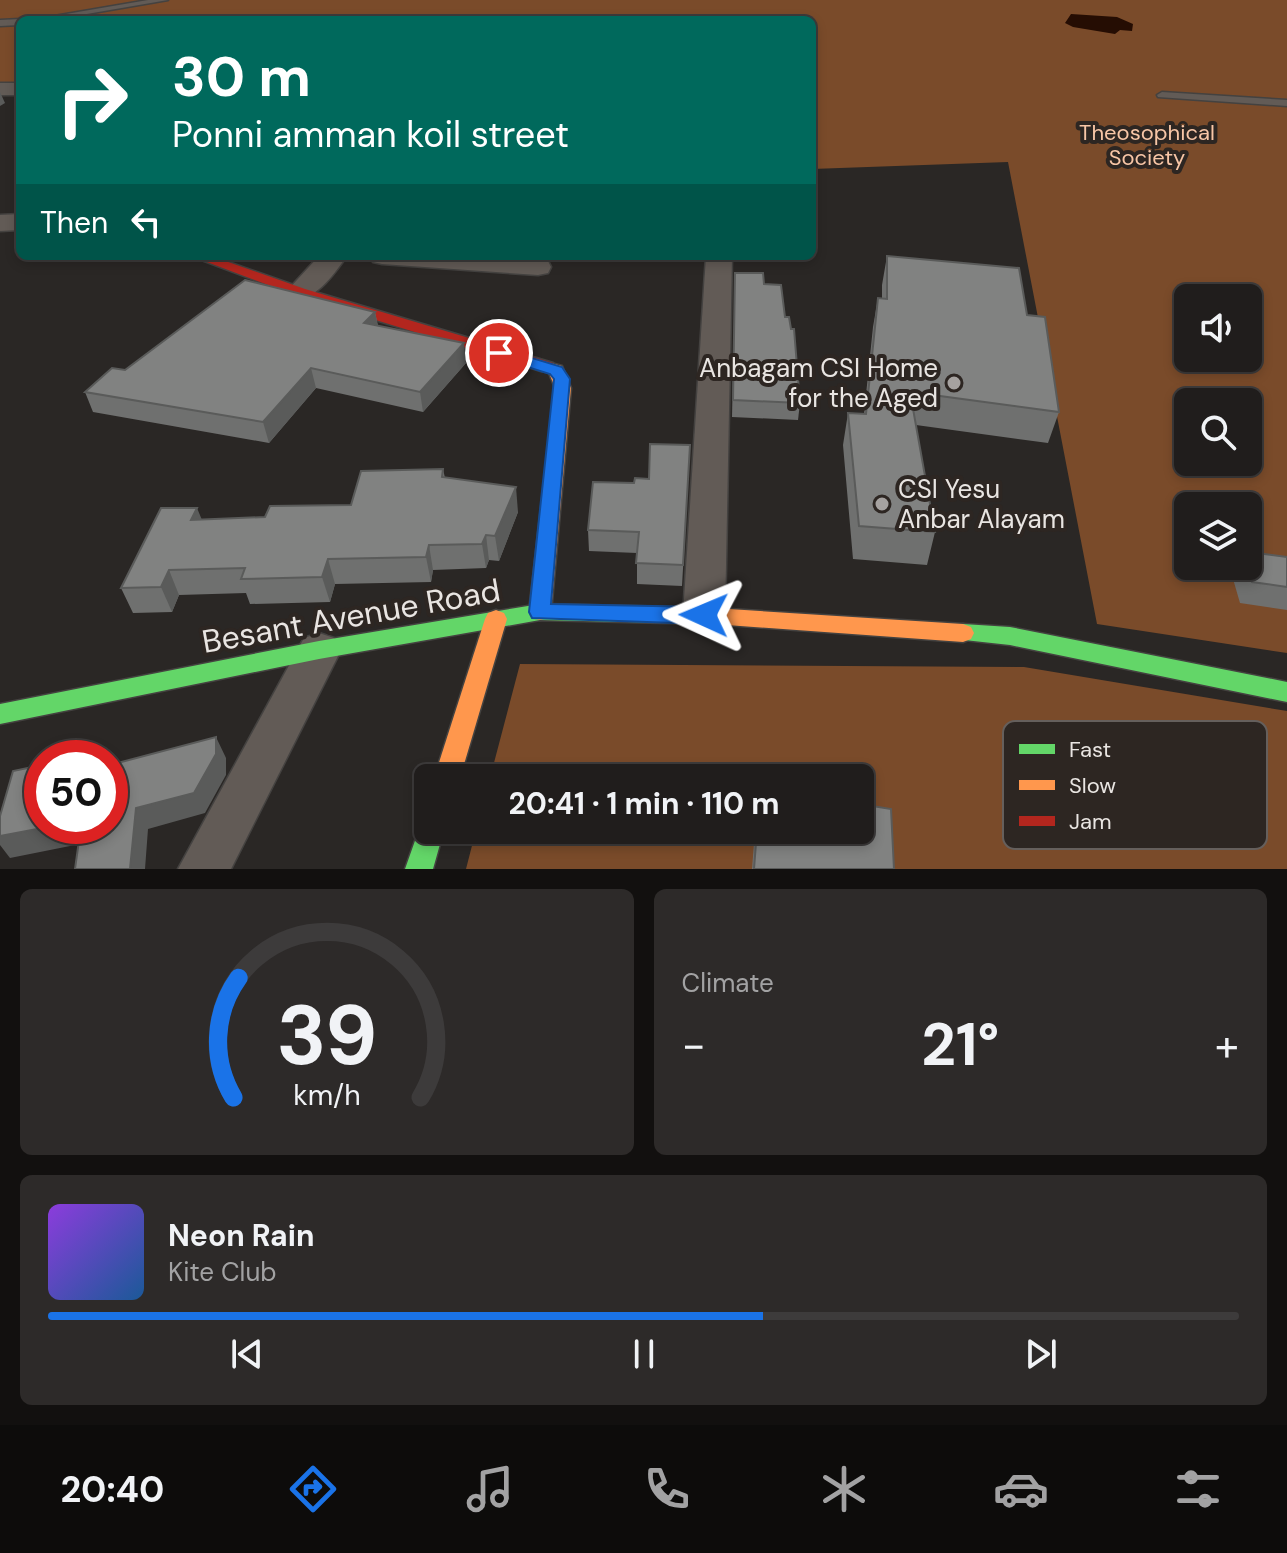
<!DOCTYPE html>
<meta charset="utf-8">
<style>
:root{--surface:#201d1c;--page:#2d2a29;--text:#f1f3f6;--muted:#a2a2a3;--line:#3d3b3b;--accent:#1a73e8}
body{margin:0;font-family:"DM Sans",sans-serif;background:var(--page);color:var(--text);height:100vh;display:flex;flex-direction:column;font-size:30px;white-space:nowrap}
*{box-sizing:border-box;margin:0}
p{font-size:26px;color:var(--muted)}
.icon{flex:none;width:44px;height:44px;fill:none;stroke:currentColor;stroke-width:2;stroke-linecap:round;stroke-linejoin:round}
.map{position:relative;height:869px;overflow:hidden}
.details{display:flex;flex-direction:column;gap:20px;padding:20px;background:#12100f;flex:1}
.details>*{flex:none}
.top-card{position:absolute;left:16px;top:16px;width:800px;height:244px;border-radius:12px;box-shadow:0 4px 12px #0003,0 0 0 2px var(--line);background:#00695c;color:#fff;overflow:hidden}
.tools{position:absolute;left:1174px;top:284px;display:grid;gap:16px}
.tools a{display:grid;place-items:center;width:88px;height:88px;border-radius:12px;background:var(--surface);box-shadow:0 4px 12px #0003,0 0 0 2px var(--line);font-size:40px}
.speed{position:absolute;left:24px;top:740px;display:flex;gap:16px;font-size:40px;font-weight:700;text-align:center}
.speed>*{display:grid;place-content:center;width:104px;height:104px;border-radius:50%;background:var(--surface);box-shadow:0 4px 12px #0003,0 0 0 2px var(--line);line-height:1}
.speed .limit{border:12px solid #d22;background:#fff;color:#111}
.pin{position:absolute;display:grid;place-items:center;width:68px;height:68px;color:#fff;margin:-34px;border:4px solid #fff;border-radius:50%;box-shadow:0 2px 8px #0007}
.me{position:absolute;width:88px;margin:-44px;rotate:271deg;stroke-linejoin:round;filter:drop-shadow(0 0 6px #0008)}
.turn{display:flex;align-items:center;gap:28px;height:168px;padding:0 24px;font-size:36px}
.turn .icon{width:104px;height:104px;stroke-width:2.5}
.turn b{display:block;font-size:56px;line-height:68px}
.then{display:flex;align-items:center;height:76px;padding:0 24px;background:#0003;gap:16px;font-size:30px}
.big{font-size:60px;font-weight:700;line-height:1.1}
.details .card{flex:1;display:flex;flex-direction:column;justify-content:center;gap:12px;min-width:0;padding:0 28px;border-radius:12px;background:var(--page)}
.details .dial{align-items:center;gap:0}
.dial svg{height:208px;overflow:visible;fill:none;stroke:var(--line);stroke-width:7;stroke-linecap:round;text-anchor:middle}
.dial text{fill:var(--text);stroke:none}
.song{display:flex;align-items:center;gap:24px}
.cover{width:96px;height:96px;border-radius:12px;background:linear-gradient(135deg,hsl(270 70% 55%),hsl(210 70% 35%))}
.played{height:8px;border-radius:4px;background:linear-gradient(90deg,var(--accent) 60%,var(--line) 60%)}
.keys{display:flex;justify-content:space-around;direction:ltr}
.heat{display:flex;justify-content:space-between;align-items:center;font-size:44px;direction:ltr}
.details .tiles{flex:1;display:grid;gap:20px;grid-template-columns:1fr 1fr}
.card:last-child{grid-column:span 2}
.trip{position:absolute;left:414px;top:764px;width:460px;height:80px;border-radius:12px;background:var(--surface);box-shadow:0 4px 12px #0003,0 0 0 2px var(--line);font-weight:700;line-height:80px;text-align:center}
.dock{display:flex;height:128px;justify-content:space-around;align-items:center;background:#0d0c0b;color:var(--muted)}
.dock .icon{width:56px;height:56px}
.dock .current{color:var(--accent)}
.dock b{font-size:36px;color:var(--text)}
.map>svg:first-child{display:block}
.forest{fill:#7a4b2a;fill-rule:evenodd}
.water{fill:#250d03}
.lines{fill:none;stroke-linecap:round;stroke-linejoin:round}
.lane-casing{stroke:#444240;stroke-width:3}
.street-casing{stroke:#444240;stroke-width:3}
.fast-casing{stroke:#444240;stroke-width:3}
.slow-casing{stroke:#444240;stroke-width:3}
.jam-casing{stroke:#444240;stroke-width:3}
.lane{fill:#625b56;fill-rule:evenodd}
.street{fill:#625b56;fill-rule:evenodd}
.fast{fill:#63d668;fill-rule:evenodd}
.slow{fill:#ff974d;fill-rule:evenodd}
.jam{fill:#b3261e;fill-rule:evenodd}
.wall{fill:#6f706f}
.shaded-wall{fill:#5a5b5a}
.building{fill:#818281;stroke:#5a5b5a;stroke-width:2}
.route{fill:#1a73e8;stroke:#114b97;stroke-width:2}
.poi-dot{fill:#a6a2a0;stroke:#2d2622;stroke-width:3}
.labels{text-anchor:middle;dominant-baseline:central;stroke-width:8;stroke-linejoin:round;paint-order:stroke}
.far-park-label{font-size:22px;fill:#f8c6a6;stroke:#2d2622}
.poi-label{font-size:26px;fill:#e9e5e2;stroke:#2d2622;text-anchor:end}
.near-street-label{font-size:32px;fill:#e9e5e2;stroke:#2d2622}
.key{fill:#2d2622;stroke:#655f5c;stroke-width:2}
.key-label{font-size:22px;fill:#e9e5e2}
</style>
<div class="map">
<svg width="1287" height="869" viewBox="0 0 1287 869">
<rect width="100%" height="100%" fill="#2a2725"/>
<!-- forest -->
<g class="forest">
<path d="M0 0H1287V653L1097 624 1008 162 812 169V20H20V85H0ZM1188 298H1248V358H1188ZM1188 402H1248V462H1188ZM1188 506H1248V566H1188Z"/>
<path d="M520 664 1024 667 1287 711V869H466L476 830H860V778H490Z"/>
</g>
<!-- water -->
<path class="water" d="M1071 14 1117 17 1133 24 1132 31 1120 30 1115 34 1073 27 1065 23Z"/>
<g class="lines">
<defs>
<g id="lane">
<path d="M148 0H168L52 20H31Z"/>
<path d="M20 19 23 20H20V25L0 26V20Z"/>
<path d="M1162 92 1287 100V106L1158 97 1157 95Z"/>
</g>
<g id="street">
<rect x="0" y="83" width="20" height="12"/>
<path d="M20 214V230L0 231V215Z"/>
<path d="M319 256H347C334 274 314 304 290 298L286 292Z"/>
<path d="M369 256C422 256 496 249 548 261L551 267 548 273 538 275 382 264 373 262Z"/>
<path d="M706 256H732L725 615 719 626 704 631 689 626 683 615Z"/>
<path d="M319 633 334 638 341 650 231 869H178L304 638Z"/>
</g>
<g id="fast">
<path d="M540 604 713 608 721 610 724 616 721 622 713 624 540 620 319 659 0 724V704L319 641Z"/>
<path d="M963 624 1010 627 1287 682V702L1010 645 955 639 952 633 955 627Z"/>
<path d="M428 819V830H444L433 869H405L422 821Z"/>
</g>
<g id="slow">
<path d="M547 362 562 366 571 388 551 612 548 618 540 620 532 618 529 612 555 388 549 373 539 367Z"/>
<path d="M713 608 963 624 971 627 974 633 971 639 963 642 713 624 705 622 702 616 705 610Z"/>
<path d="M496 610 504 613 507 619 460 778H434L485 619 488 613Z"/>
</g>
<path id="jam" d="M191 256H211L305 289 553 363 555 367 547 372 541 371 295 295Z"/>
</defs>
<!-- lane casing -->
<use href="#lane" class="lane-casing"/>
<!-- street casing -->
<use href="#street" class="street-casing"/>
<!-- fast casing -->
<use href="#fast" class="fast-casing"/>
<!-- slow casing -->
<use href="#slow" class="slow-casing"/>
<!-- jam casing -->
<use href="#jam" class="jam-casing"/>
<!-- lane -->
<use href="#lane" class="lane"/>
<!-- street -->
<use href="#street" class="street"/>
<!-- fast -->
<use href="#fast" class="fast"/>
<!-- slow -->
<use href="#slow" class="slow"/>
<!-- jam -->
<use href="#jam" class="jam"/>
</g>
<!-- wall -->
<g class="wall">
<path d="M887 256 1027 315 1059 412 1048 443 916 425 935 532 927 565 853 559 843 445 848 413 864 414 873 327 878 298H882V285Z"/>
<path d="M735 273 764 284 785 317 800 403 798 420 732 417Z"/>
<path d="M375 312 378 326 466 363 423 412 316 388 269 443 93 412 85 392 125 370Z"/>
<path d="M690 445 682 586 637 584V553L589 551 588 530Z"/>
<path d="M443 469 445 478 518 512 499 561 489 560 486 568 433 570 431 582 335 584 330 602 250 604 246 593 179 595 172 612 133 613 121 588 202 520 265 517 351 505Z"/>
<path d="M1287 557V610L1240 603 1231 572 1234 566H1248Z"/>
<path d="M755 830H860L894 869H752Z"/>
</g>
<!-- shaded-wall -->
<g class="shaded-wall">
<path d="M0 92 5 103 0 106Z"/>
<path d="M375 312 379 331 364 323Z"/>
<path d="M464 343 466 363 423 412 420 392Z"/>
<path d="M311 368 316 388 269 443 263 422Z"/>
<path d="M516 487 518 512 499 561 495 536Z"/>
<path d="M197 508 207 532 191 520Z"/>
<path d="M486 535 489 560 486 568 482 544Z"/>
<path d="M429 545 433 570 431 582 426 557Z"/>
<path d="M328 559 335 584 330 602 322 577Z"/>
<path d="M169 570 179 595 172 612 161 587Z"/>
<path d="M216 737 226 758V775L205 813 148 829 145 869H130L136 808Z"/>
<path d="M53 826H85L95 841 10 858 0 845V836Z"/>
</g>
<!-- building -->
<g class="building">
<path d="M887 256 1019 268 1027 315 1045 317 1059 412 910 392 935 532 859 526 848 413 866 414 878 298 887 299Z"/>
<path d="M735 273H763L764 284 781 285 785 317H789L791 329H794L800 403 733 400Z"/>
<path d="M245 280 375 312 364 323 464 343 420 392 311 368 263 422 85 392 112 368 125 370Z"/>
<path d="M650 444 690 445 683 565 636 563 639 532 588 530 593 482 634 483 635 478 649 479Z"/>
<path d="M443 469 442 477 516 487 495 536 486 535 482 544 429 545 426 557 328 559 322 577 241 579 245 568 169 570 161 587 121 588 161 508H197L191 520 265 517 270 506 351 505 361 471Z"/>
<path d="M1248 552 1287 557V587L1252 582 1247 566H1248Z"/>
<path d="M216 737V754L194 793 136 808 130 869H75L81 826H110V765Z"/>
<path d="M100 755 99 758H82Z"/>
<path d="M42 765V826H53L0 836V816L13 771Z"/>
<path d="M860 804 891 809 894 869H754L757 830H860Z"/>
</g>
<!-- route -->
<path class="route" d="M499 348 562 367 570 379 551 604 704 607 712 609 715 615 712 621 704 624 532 618 529 612 554 379 550 374 493 356 491 353Z"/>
<!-- markers -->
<g class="poi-dot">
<circle cx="954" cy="383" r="8"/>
<circle cx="882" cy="504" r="8"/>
</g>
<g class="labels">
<!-- far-park labels -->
<g class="far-park-label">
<text x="1147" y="132">Theosophical<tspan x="1147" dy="25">Society</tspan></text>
</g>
<!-- poi labels -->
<g class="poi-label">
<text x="938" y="368">Anbagam CSI Home<tspan x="938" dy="30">for the Aged</tspan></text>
<text x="898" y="489" text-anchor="start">CSI Yesu<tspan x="898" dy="30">Anbar Alayam</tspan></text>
</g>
<!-- near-street labels -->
<g class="near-street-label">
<text transform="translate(351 616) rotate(-10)">Besant Avenue Road</text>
</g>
</g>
<!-- legend -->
<rect x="1003" y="721" width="264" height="128" rx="12" class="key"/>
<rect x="1019" y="744" width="36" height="10" fill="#63d668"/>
<rect x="1019" y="780" width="36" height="10" fill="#ff974d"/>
<rect x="1019" y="816" width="36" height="10" fill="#b3261e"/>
<g class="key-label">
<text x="1069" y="757">Fast</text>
<text x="1069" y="793">Slow</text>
<text x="1069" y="829">Jam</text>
</g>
</svg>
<div class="tools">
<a><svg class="icon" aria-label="sound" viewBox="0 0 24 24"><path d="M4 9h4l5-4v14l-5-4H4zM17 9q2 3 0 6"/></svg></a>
<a><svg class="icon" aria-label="search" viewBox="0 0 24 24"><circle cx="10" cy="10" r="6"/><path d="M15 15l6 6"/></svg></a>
<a><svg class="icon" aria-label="layers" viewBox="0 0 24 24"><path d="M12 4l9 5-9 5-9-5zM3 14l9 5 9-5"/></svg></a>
</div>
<div class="speed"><div class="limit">50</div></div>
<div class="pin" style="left:499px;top:353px;background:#d93025"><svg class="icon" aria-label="arrive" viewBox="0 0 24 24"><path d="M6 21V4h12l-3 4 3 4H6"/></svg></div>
<svg class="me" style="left:704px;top:615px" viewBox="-20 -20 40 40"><path d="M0-17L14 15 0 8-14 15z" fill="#1a73e8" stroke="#fff" stroke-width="4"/></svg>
<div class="trip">20:41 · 1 min · 110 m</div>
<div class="top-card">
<div class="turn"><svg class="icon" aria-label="right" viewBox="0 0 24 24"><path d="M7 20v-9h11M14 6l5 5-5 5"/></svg><div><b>30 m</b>Ponni amman koil street</div></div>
<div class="then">Then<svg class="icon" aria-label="left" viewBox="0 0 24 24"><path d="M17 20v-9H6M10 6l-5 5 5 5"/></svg></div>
</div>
</div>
<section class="details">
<div class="tiles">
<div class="card dial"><svg viewBox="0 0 100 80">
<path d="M14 69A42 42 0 1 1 86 69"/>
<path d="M14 69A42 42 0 0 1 16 23" stroke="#1a73e8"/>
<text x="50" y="56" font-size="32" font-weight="700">39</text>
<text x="50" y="72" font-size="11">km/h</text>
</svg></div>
<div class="card"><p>Climate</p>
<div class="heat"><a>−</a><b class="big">21°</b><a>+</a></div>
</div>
<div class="card">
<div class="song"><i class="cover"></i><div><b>Neon Rain</b><p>Kite Club</p></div></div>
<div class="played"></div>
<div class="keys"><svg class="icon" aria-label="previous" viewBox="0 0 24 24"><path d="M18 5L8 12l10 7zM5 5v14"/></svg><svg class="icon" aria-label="pause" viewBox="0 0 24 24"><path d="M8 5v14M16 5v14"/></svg><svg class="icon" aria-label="next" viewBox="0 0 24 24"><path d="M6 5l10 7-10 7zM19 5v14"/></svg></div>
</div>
</div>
</section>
<nav class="dock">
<b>20:40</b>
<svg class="icon current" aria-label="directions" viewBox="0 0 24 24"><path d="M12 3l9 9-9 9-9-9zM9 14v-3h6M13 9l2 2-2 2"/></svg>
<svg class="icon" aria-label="music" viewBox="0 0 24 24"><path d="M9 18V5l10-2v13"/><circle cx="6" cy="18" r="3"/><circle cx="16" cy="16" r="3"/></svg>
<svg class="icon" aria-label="phone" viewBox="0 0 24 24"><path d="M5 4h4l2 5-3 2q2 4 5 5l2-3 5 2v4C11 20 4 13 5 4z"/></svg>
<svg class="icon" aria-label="climate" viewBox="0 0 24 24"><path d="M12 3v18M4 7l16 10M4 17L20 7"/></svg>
<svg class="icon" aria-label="car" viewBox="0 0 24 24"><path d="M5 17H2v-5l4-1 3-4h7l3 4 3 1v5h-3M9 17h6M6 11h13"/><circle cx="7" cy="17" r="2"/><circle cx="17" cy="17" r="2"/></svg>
<svg class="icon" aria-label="filters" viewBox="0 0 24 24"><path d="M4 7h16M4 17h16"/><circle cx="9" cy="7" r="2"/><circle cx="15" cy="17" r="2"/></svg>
</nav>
